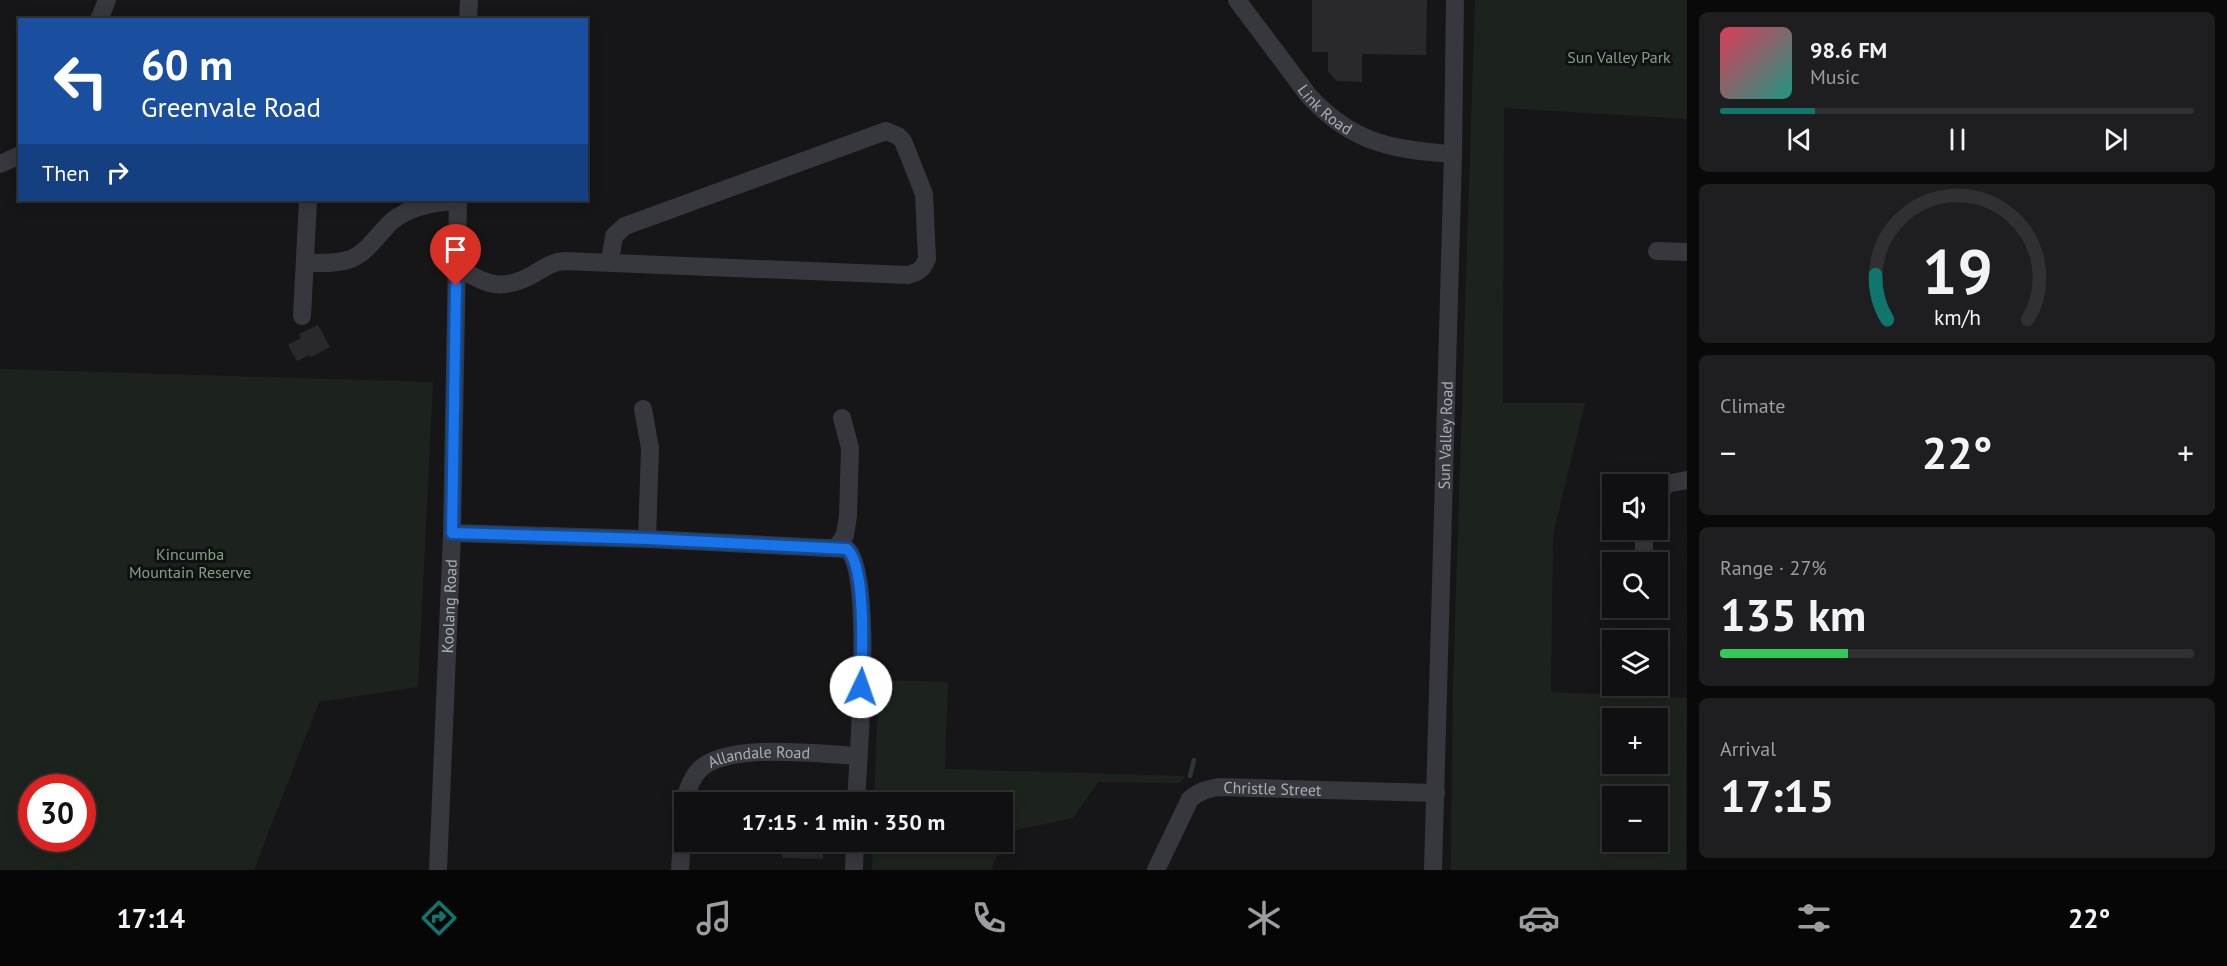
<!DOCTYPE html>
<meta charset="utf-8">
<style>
:root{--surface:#101012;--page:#1e1e20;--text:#f1f3f6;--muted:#9c9d9f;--line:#303032;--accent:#0f766e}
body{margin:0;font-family:"PT Sans",sans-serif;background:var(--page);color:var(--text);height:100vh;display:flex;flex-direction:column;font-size:22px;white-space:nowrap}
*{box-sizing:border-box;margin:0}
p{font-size:20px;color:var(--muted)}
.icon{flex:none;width:33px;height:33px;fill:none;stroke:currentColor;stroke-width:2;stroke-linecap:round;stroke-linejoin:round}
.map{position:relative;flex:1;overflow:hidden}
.drawer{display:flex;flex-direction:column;gap:12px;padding:12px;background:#09090a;width:540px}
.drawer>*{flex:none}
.top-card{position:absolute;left:18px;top:18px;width:570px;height:183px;border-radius:0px;box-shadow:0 3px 15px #0003,0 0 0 2px var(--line);background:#1a4fa0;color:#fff;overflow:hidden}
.controls{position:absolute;left:1602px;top:474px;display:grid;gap:12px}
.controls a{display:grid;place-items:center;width:66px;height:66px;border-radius:0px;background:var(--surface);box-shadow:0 3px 15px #0003,0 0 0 2px var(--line);font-size:30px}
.speed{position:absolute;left:18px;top:774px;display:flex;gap:12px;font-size:30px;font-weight:700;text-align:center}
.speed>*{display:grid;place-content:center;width:78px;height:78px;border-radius:50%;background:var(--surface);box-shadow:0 3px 15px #0003,0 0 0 2px var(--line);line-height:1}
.speed .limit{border:9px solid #d22;background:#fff;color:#111}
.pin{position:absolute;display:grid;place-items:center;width:51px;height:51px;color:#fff;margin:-62px -26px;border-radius:50% 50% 50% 0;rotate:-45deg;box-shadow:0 0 6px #0007}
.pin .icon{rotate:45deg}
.me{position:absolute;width:66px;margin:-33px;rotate:3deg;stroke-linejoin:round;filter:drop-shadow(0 0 4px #0008)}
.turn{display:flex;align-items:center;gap:21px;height:126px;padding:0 24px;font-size:27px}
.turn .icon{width:78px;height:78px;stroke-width:2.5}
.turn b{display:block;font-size:42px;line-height:51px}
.then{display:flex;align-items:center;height:57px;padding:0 24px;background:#0003;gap:12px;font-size:22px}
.big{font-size:45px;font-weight:600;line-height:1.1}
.drawer .card{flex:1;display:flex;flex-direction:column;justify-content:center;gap:9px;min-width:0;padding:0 21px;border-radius:9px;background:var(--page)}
.drawer .dial{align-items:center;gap:0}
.dial svg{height:156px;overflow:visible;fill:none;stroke:var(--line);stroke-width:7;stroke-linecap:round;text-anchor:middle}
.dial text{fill:var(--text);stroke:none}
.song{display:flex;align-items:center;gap:18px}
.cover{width:72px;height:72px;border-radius:9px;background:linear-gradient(135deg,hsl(350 70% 55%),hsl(170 70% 35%))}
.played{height:6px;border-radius:3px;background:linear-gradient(90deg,var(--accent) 20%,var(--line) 20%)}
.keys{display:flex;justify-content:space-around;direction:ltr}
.heat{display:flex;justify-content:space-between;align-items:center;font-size:33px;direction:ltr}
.charge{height:9px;border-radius:4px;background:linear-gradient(90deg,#34c759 27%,var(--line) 0)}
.trip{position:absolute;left:674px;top:792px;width:339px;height:60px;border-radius:0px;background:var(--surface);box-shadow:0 3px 15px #0003,0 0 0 2px var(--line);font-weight:600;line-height:60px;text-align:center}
.tab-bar{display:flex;height:96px;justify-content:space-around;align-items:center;background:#060607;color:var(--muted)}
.tab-bar .icon{width:42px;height:42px}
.tab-bar .current{color:var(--accent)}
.tab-bar b{font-size:27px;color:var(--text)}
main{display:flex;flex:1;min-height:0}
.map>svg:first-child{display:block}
.green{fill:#1c231d;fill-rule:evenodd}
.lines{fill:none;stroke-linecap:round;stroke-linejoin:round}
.stream{stroke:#2c353c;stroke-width:4.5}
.building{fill:#29292c}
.minor{stroke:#37383d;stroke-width:18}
.route-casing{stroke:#114b97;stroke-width:15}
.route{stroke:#1a73e8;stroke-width:10}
.labels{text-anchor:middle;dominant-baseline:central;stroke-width:6;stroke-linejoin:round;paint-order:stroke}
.park-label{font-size:16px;fill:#7fa381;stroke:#111113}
.street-label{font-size:16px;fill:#a8adb8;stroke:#111113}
</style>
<main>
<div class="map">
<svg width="1687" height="870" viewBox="0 0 1687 870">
<rect width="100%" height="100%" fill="#161618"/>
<!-- green -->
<g class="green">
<path d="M1475 0H1687V119L1504 108 1503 403H1585L1553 534 1551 692 1687 698 1686 870H1451L1453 684ZM1612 718H1658V764H1612ZM1658 796V842H1612V796Z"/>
<path d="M0 369 433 382 418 687 319 702 254 870H0ZM32 788H82V838H32Z"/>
<path d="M879 680 948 682 945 769 1185 776 1181 783 1098 782 1073 818 1007 832 991 870H872L873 842H1002V802H874Z"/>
</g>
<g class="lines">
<!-- stream -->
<path class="stream" d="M1190 776 1194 760"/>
</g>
<!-- building -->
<g class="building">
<path d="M1312 0H1427L1426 55 1362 54V82L1337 81 1328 71V52H1312Z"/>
<path d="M318 325 330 347 311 357 310 355 297 361 288 345 301 338 299 334Z"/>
<path d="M782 842 823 843V859L782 858Z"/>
</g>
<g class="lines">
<!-- minor -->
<g class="minor">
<path id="s1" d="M1237 0 1309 96C1352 143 1393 150 1453 154"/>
<path d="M99 20 107 0"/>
<path d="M468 20 469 0"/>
<path d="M0 164 20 155"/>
<path d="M1657 251 1687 252"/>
<path d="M305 263C320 263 336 264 351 259 368 252 379 233 392 221 410 206 435 202 458 201"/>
<path d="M456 266C485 285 502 292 534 274 544 268 552 262 564 261L908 275C919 272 923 269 927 259L924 194 903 141 898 136 886 131 625 226 614 236 610 262"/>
<path d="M302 316 308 200"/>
<path d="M643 409 650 448 647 539"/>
<path d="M1658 497 1666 484 1687 480"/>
<path d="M452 533 647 539 847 549C874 574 858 760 856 802"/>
<path d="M837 547 845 535 848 516 850 448 842 418"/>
<path d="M1644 562V530"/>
<path id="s2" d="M684 802C687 791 691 778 700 769 729 742 818 754 858 756"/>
<path id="s3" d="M438 870 452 533 458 200"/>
<path d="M680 870 684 804"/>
<path d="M854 870 855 842"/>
<path id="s4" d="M1156 870 1190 799C1199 791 1208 789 1219 787L1436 793"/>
<path id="s5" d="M1433 870 1453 154 1455 0"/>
</g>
</g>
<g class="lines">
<defs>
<path id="route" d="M456 286 452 533 647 539 847 549C867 567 862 659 861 687"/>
</defs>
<!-- route casing -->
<use href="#route" class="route-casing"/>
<!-- route -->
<use href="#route" class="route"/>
</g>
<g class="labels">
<!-- park labels -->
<g class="park-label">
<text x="1619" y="57">Sun Valley Park</text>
<text x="190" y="554">Kincumba<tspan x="190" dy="18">Mountain Reserve</tspan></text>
</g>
<!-- street labels -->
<g class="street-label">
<text stroke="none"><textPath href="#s1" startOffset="141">Link Road</textPath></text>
<text stroke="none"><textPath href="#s5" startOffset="435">Sun Valley Road</textPath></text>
<text stroke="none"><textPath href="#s3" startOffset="264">Koolang Road</textPath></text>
<text stroke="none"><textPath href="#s2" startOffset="99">Allandale Road</textPath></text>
<text stroke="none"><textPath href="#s4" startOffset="164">Christle Street</textPath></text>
</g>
</g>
</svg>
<div class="controls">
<a><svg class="icon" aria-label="sound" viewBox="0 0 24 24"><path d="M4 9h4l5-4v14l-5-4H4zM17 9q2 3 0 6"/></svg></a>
<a><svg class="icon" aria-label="search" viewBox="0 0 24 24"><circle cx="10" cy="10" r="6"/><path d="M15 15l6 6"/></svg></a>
<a><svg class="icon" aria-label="layers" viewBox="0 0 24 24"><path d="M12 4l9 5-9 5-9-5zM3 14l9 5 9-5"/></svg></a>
<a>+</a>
<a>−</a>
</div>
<div class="speed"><div class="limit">30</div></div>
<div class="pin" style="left:456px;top:286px;background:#d93025"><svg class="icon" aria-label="arrive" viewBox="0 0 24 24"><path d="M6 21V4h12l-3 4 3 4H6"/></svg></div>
<svg class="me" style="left:861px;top:687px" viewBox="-20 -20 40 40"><circle r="19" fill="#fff"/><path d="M0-13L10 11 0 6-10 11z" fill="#1a73e8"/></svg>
<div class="trip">17:15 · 1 min · 350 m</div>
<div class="top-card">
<div class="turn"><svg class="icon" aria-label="left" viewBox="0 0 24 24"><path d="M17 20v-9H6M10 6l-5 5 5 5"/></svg><div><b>60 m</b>Greenvale Road</div></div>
<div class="then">Then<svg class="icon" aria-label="right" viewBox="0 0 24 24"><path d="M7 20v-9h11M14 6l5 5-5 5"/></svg></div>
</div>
</div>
<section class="drawer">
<div class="card">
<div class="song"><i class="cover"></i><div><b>98.6 FM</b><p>Music</p></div></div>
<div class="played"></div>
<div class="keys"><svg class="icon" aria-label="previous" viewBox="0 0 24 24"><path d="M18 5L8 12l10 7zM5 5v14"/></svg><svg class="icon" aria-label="pause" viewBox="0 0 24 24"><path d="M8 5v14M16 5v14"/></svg><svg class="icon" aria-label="next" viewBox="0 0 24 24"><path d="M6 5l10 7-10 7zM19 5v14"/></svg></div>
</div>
<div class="card dial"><svg viewBox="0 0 100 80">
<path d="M14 69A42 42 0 1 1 86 69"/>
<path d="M14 69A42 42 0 0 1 8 46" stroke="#0f766e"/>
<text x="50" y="56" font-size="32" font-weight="700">19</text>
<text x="50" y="72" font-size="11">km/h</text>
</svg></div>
<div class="card"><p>Climate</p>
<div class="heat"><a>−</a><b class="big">22°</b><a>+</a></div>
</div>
<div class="card"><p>Range · 27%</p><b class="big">135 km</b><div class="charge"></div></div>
<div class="card"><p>Arrival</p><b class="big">17:15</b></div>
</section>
</main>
<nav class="tab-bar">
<b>17:14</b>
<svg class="icon current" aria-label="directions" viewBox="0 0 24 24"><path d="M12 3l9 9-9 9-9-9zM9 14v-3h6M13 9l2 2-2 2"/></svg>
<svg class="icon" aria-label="music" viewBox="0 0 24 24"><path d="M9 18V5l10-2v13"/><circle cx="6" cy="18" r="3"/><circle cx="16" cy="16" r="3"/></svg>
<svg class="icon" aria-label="phone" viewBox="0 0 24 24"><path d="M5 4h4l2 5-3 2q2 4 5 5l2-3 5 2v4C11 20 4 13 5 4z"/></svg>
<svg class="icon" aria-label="climate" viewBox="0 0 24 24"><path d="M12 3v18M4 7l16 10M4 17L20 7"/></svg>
<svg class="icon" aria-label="car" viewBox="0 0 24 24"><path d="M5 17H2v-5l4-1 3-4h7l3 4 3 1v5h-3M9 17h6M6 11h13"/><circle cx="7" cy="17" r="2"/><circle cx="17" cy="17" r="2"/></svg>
<svg class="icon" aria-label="filters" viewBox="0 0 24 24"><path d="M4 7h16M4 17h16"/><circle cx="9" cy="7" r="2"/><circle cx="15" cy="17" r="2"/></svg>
<b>22°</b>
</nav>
